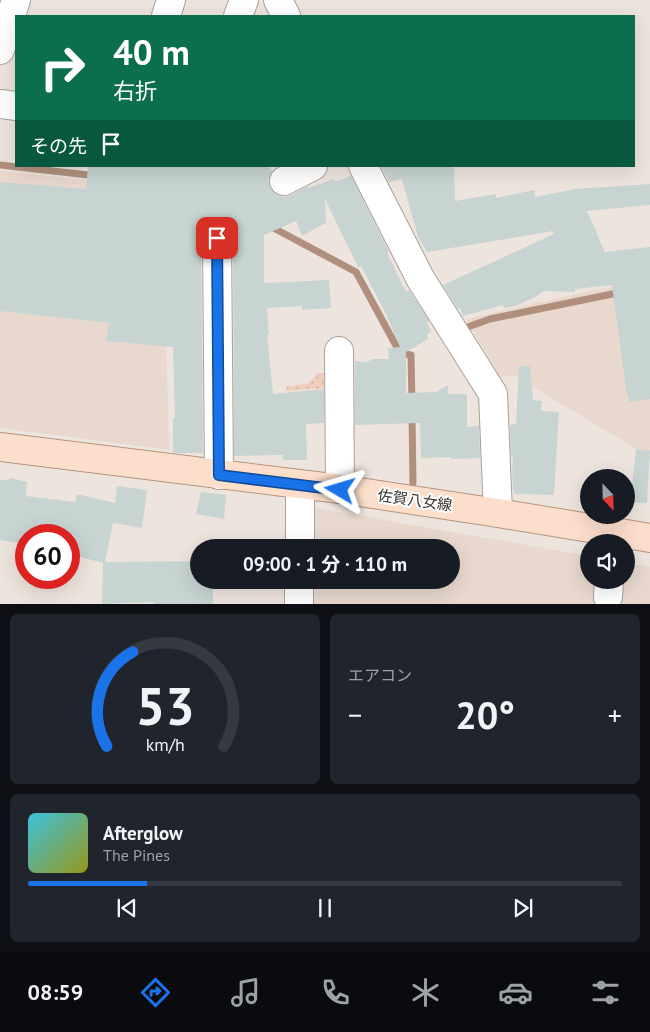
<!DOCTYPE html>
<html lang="ja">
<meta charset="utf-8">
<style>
:root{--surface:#171b24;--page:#20242c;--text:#f1f3f6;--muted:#9ea1a6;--line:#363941;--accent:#1a73e8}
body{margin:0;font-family:"PT Sans","Noto Sans JP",sans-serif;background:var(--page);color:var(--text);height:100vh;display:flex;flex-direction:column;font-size:19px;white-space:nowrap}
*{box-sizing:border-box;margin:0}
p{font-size:16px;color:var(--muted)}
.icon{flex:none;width:28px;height:28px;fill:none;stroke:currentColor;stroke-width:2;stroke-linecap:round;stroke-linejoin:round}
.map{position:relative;height:604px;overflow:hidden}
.side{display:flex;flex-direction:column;gap:10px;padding:10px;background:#0d0f14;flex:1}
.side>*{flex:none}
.banner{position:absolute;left:15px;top:15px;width:620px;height:152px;border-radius:0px;box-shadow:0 5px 20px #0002;background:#0b6e4f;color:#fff;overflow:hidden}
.needle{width:32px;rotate:158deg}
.buttons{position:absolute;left:580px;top:469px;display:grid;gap:10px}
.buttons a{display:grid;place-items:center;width:55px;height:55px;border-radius:50%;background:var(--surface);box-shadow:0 5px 20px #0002;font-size:25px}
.speed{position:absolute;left:15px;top:524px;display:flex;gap:10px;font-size:25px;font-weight:700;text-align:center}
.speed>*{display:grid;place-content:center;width:65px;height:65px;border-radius:50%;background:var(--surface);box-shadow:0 5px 20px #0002;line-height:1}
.speed .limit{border:8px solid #d22;background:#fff;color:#111}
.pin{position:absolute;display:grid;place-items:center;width:42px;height:42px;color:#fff;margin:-21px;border-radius:10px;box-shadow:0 2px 8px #0006}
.me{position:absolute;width:55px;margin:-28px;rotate:277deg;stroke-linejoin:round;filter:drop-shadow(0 0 4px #0008)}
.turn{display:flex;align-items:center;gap:18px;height:105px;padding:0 15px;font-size:22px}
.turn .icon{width:65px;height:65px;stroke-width:2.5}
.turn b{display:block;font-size:35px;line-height:42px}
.then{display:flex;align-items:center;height:48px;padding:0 15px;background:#0003;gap:10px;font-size:19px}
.big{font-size:38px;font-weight:700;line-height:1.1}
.side .tile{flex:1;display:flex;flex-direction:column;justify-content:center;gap:8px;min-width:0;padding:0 18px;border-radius:8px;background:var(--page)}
.side .dial{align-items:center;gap:0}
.dial svg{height:130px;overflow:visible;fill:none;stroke:var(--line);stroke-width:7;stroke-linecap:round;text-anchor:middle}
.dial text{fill:var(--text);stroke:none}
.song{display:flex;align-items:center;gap:15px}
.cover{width:60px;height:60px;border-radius:8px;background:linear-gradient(135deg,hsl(190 70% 55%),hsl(60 70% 35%))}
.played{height:5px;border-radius:2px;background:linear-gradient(90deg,var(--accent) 20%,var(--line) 20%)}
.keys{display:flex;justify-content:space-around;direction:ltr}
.heat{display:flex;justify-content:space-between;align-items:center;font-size:28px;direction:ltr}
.side .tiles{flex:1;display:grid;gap:10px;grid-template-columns:1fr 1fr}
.tile:last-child{grid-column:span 2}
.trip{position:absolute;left:190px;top:539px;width:270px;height:50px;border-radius:25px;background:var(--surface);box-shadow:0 5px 20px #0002;font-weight:700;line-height:50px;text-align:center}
.tabs{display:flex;height:80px;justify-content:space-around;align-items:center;background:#090b0e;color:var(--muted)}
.tabs .icon{width:35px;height:35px}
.tabs .active{color:var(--accent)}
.tabs b{font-size:22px;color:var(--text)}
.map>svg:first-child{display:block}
.built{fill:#e8d8cd}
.green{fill:url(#green-dots)}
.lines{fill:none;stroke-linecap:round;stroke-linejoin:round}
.stream{stroke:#b0907c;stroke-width:7}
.building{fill:#c7d4d2}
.minor-casing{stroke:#aaa09a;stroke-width:30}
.major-casing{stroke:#b5947e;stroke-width:30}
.minor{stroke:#fff;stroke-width:28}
.major{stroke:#fcdfcb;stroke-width:28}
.route-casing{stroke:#114b97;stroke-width:12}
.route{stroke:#1a73e8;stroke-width:9}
.labels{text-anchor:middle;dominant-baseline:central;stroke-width:4;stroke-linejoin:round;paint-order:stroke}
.street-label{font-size:15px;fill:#35312e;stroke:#fff}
</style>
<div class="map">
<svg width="650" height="605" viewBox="0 0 650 605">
<defs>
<pattern id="green-dots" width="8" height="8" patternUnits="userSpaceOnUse" patternTransform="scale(1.25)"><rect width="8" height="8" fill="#efcfbb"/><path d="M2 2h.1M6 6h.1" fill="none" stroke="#ceb2a1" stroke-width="1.8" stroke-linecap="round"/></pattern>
</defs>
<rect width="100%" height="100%" fill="#eee4de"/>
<!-- built -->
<g class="built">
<path d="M0 171 172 189 165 294 169 450 0 428Z"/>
<path d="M650 283V454H645L513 375 500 377 466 319 604 288Z"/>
<path d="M310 507 589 556V580H626V562L650 567V604L309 605 310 580H451V548L310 547Z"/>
</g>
<!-- green -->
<path class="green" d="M318 373H327L329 388 286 391V387L309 383Z"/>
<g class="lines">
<!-- stream -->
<g class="stream">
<path d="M0 165 97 176"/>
<path d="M268 225 356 272 400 353 411 355 412 402"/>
<path d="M465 328 490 319 622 292"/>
<path d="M412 415 413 483"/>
</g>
</g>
<!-- building -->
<g class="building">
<path d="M88 166H269L272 172 268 180 270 188 276 194 284 197 291 195 308 186V188L334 179 335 182 351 176 389 252 387 253 406 292 409 290 429 321 427 322 431 332 427 334 428 339 406 352V393L436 392 448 385V394H467V427L479 426 480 458 451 459V457L421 458 420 423 355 425V361L367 362 373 359H389L388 348 400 347 386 314 361 266 358 267 325 199 326 223 302 236 296 221 264 235V283L329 280 331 308 302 310V306L267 308 269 335H267L273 394 324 389V423L306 424 307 460H283V455L234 456 233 238 230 230 224 224 217 222 209 225 203 231 201 238 203 453H173V418H175L173 347 106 341 109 323 0 311V182L86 189Z"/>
<path d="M381 166H454L455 201 496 194V198L534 190 535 197 575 189 650 184V205L587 211 605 252 650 247V399L630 402 626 389 612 285 575 289V292L544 291 535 297 516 306 504 308 503 305 463 316 460 308 458 309 443 285 554 234 553 231 427 252 418 237 402 179 389 182Z"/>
<path d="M519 366H530L533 400 542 401 541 411 559 412 554 495 515 494 513 488 512 473 513 457H511L510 425 516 424Z"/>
<path d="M636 449 650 451 647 503 630 502Z"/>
<path d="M10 478 27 482 26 496 75 502 77 494 115 503 117 486 147 490 142 528 113 523 105 562 199 561V580H231L232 582 213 590V605H154L153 602 102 604 103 563 69 554V535H26V544L0 540V480H8Z"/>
<path d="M201 492 226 495 224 519 196 514Z"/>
</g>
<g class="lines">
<defs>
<g id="minor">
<path d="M278 0 286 16"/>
<path d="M166 16 171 0"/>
<path d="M238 16 244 0"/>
<path d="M0 50 16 0"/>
<path d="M0 104 16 106"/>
<path d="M363 166 420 278 493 394 498 513"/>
<path d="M284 181 313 166"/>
<path d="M217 238 219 475"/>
<path d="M339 351 340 489"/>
<path d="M300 548V485"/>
<path d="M608 597 609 580"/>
<path d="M299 605V580"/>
</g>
<path id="major" d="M0 447 340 489 498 513 650 538"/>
</defs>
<!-- minor casing -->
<use href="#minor" class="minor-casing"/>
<!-- major casing -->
<use href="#major" class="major-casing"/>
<!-- minor -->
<use href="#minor" class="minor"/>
<!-- major -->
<use href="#major" class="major"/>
</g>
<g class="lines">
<defs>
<path id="route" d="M217 238 219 475 340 490"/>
</defs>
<!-- route casing -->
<use href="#route" class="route-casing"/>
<!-- route -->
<use href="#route" class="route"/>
</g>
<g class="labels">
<!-- street labels -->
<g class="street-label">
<text transform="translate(415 500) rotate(8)">佐賀八女線</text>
</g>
</g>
</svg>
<div class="buttons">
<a><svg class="needle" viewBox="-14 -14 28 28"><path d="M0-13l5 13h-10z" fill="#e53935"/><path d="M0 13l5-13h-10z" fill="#9ea1a6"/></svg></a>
<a><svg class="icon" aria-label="sound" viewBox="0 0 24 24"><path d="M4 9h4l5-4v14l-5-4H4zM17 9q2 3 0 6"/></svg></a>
</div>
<div class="speed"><div class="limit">60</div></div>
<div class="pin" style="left:217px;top:238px;background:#d93025"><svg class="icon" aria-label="arrive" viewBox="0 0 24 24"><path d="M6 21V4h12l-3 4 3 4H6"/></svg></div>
<svg class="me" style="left:340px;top:490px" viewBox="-20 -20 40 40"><path d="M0-17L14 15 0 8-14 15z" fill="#1a73e8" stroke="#fff" stroke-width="4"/></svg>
<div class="trip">09:00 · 1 分 · 110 m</div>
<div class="banner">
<div class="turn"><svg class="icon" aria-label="right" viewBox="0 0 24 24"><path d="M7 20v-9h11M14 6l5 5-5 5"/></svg><div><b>40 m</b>右折</div></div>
<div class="then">その先<svg class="icon" aria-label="arrive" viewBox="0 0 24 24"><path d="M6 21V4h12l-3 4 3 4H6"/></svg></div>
</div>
</div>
<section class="side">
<div class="tiles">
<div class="tile dial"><svg viewBox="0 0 100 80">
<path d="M14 69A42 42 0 1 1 86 69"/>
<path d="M14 69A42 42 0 0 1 30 11" stroke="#1a73e8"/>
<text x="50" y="56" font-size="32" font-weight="700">53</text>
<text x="50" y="72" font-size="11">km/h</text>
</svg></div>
<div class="tile"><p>エアコン</p>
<div class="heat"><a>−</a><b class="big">20°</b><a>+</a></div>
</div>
<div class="tile">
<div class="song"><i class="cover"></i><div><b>Afterglow</b><p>The Pines</p></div></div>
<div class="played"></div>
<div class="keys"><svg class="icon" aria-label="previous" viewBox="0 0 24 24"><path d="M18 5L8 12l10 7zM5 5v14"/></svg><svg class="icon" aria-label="pause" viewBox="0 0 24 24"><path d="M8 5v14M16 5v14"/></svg><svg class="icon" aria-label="next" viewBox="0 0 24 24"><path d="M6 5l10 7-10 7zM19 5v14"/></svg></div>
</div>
</div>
</section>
<nav class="tabs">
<b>08:59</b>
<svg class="icon active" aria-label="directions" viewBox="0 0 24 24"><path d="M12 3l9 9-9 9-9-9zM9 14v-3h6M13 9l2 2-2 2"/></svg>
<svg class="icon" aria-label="music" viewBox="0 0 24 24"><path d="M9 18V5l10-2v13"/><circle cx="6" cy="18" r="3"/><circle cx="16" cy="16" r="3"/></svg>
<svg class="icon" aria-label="phone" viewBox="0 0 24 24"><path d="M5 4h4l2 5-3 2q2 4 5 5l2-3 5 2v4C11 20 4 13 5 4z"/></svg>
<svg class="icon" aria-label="climate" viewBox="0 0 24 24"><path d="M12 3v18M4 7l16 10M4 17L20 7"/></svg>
<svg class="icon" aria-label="car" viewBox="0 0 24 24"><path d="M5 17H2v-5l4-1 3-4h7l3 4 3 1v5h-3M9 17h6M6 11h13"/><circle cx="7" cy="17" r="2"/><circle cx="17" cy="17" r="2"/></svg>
<svg class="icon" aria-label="filters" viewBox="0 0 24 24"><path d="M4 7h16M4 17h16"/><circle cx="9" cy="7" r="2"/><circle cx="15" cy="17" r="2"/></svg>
</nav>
